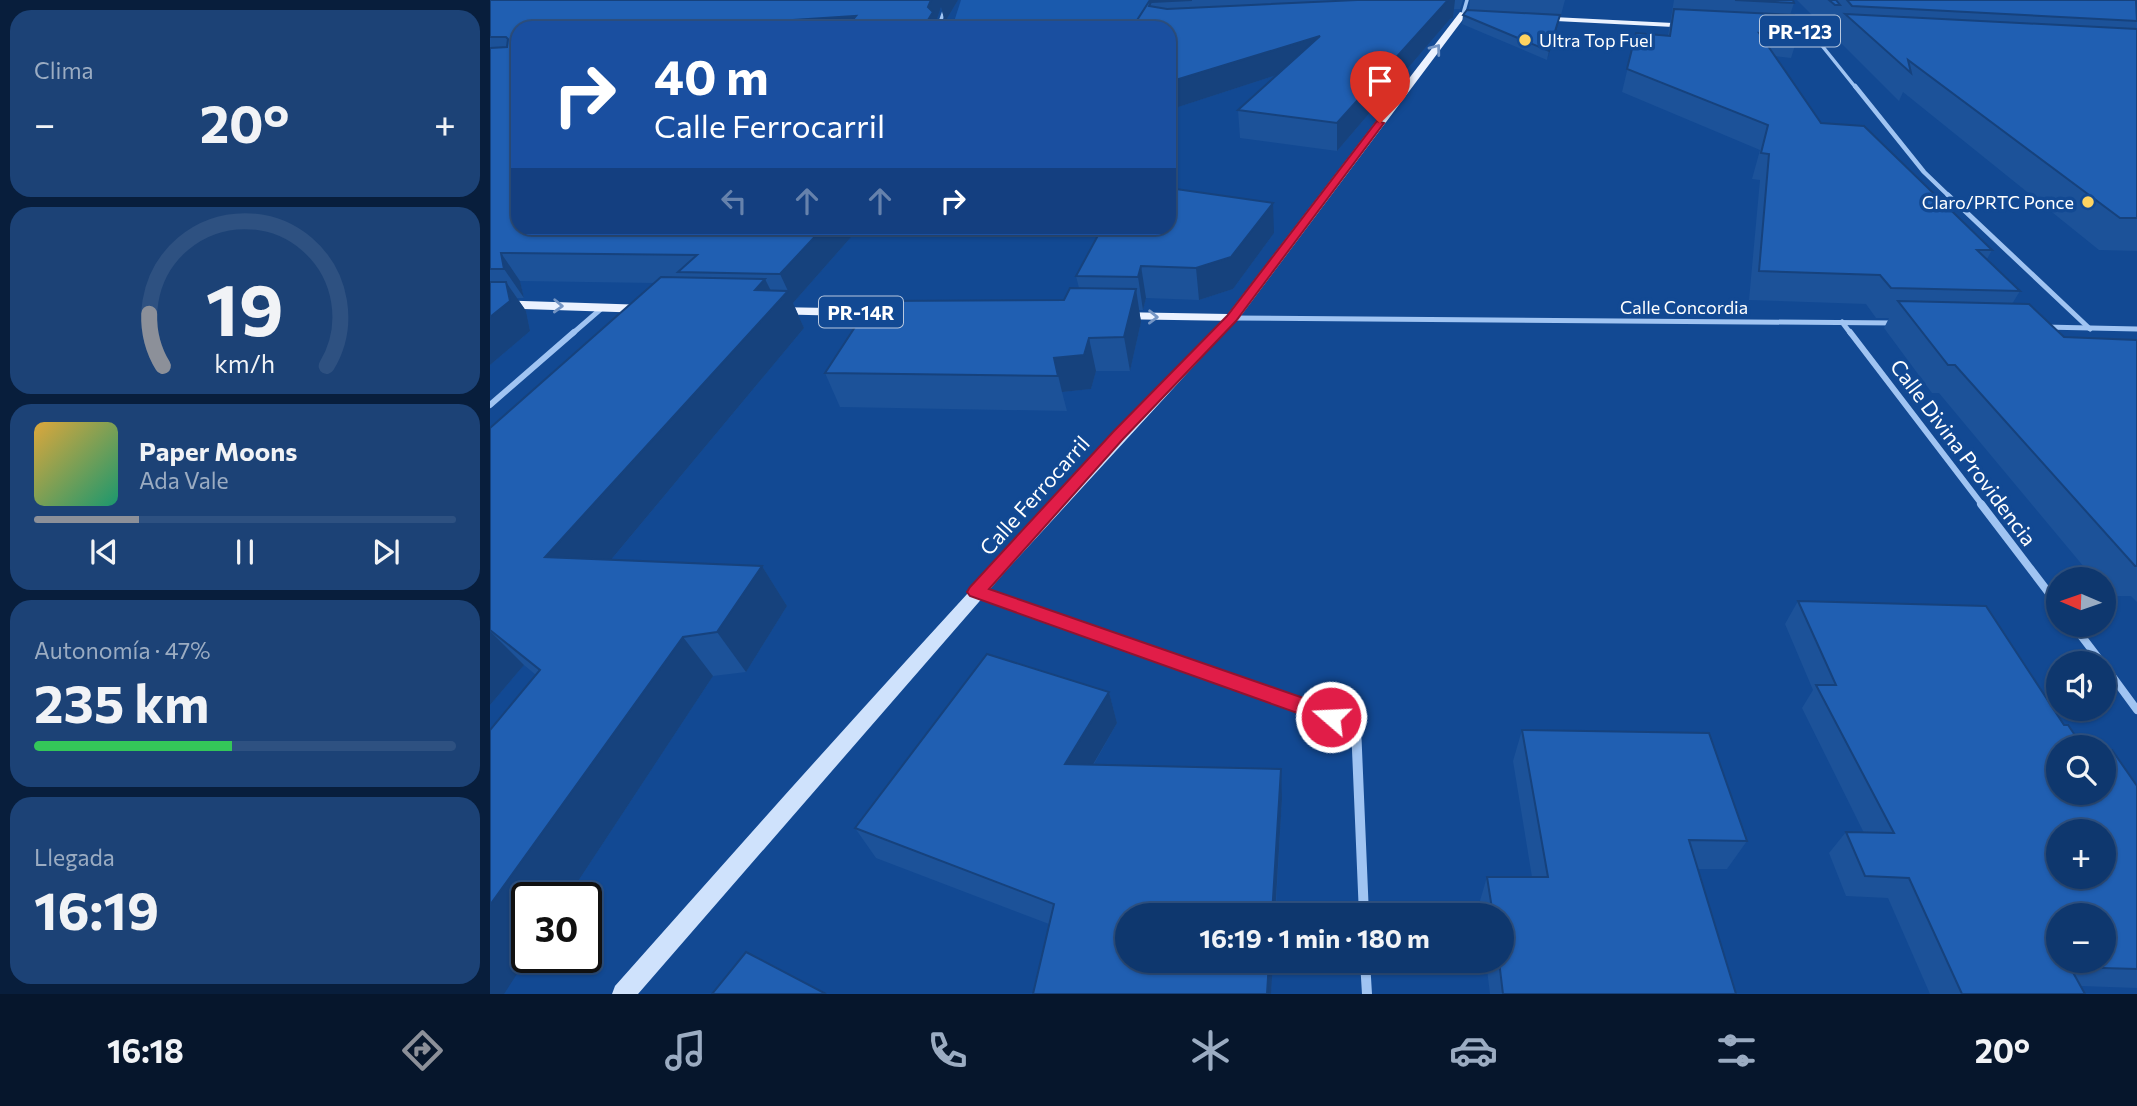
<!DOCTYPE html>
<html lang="es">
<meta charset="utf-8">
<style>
:root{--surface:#0e376e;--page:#1c4276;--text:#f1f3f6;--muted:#9bacc2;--line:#2e5181;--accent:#8c9099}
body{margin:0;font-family:Commissioner,sans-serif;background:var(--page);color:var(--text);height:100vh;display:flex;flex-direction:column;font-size:26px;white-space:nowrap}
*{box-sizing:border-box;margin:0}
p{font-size:23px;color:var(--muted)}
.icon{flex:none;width:38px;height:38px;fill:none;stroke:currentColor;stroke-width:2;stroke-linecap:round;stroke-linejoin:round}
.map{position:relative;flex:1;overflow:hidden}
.sheet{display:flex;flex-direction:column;gap:10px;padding:10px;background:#081e3c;width:490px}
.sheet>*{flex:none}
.guide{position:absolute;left:21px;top:21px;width:665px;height:214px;border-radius:21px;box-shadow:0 2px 5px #0004,0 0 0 2px var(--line);background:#1a4fa0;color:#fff;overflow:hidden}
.needle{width:46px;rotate:272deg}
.fabs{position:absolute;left:1556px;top:567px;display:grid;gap:14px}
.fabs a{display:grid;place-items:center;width:70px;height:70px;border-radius:50%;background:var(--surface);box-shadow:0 2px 5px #0004,0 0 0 2px var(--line);font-size:35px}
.speed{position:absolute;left:21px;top:882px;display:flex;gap:14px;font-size:35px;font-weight:700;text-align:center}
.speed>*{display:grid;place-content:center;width:91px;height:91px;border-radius:50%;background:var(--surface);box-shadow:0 2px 5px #0004,0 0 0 2px var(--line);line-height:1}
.speed .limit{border:4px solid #111;border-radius:10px;background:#fff;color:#111}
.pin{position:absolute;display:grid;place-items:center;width:60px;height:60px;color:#fff;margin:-72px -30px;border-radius:50% 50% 50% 0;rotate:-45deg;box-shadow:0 0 7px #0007}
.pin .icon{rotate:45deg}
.me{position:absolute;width:77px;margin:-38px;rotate:289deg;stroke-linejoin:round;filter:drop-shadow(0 0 5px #0008)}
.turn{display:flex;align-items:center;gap:24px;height:147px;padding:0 28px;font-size:32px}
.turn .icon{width:91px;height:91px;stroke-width:2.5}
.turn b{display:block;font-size:49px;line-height:60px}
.lanes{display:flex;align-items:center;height:66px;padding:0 28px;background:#0003;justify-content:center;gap:35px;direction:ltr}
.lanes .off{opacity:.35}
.big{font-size:52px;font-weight:700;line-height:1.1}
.sheet .tile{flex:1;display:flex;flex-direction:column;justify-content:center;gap:10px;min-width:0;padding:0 24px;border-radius:21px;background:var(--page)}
.sheet .dial{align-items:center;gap:0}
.dial svg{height:182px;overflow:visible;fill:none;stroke:var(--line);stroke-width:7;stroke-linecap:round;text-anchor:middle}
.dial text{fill:var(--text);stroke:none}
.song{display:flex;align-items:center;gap:21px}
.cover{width:84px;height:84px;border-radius:10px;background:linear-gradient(135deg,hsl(40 70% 55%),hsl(160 70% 35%))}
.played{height:7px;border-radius:4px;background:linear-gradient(90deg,var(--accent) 25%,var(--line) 25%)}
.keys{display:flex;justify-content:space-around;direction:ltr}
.heat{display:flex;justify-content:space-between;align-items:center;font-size:38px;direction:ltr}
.charge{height:10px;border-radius:5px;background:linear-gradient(90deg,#34c759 47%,var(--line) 0)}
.trip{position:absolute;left:625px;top:903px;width:399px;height:70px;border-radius:35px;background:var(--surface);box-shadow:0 2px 5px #0004,0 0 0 2px var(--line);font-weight:700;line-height:70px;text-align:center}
.dock{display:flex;height:112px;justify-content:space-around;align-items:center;background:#06162c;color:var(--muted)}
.dock .icon{width:49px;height:49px}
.dock .selected{color:var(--accent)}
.dock b{font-size:32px;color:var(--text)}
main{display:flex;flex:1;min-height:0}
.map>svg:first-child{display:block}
.green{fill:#1a5aad}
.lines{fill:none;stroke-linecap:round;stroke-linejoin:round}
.street-far5{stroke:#a0c4f2;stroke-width:3.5}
.street-far4{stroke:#a0c4f2;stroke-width:4.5}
.street-far3{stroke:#a0c4f2;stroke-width:5}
.street-far2{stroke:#a0c4f2;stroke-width:6}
.street-far1{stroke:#a0c4f2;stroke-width:8}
.street{stroke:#a0c4f2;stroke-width:10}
.secondary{fill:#cfe2fc;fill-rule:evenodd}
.primary{fill:#ebf2ff;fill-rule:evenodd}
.wall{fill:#1c5299}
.shaded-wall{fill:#16427d}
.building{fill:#205fb2;stroke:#16427d;stroke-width:2;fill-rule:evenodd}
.oneway{stroke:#7495c4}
.route{fill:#e11d48;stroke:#92132f;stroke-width:2}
.poi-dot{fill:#ffd461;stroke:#124993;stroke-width:2.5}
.labels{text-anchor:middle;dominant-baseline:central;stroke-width:7;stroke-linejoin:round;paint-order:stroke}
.far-poi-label{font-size:18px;fill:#fff;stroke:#124993;text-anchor:start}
.far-street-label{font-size:18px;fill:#fff;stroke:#124993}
.shield{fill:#124993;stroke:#b8c8df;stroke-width:2}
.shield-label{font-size:19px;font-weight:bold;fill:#fff}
.street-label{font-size:21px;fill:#fff;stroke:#124993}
</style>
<main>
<section class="sheet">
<div class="tile"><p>Clima</p>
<div class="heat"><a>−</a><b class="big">20°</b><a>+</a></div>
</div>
<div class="tile dial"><svg viewBox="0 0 100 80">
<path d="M14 69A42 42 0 1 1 86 69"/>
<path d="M14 69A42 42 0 0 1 8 46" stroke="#8c9099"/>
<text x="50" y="56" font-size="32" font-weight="700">19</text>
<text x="50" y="72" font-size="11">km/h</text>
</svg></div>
<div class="tile">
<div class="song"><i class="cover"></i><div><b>Paper Moons</b><p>Ada Vale</p></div></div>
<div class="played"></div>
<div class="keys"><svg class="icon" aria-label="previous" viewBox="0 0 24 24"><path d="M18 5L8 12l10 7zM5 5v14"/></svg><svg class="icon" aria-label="pause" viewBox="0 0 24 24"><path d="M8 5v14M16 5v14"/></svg><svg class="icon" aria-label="next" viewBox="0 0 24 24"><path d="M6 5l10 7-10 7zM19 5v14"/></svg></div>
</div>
<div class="tile"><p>Autonomía · 47%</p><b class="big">235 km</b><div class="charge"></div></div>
<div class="tile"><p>Llegada</p><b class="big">16:19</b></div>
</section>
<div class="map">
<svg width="1647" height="994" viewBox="0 0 1647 994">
<rect width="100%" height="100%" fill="#124993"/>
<!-- green -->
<path class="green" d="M471 0H760L843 11 558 28H462Z"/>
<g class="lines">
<!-- street-far5 -->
<g class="street-far5">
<path d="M973 14 977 0"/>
<path d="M1337 17 1350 33"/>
<path d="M448 28 458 0"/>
<path d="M1321 32 1366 88"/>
</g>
<!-- street-far4 -->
<path class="street-far4" d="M1365 86 1434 172 1460 197"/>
<!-- street-far3 -->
<g class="street-far3">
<path d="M1458 195 1600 329"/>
<path d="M742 318 1406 323"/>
<path d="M1352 322 1361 334"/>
<path d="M1554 327 1647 329"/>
<path d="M82 334 112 308"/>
</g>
<!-- street-far2 -->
<g class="street-far2">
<path d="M1360 332 1493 506"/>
<path d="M0 405 84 332"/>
</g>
<!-- street-far1 -->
<g class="street-far1">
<path d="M1491 504 1568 605"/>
<path d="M488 592 857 723"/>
<path d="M1583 625 1612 663"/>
<path d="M1614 665 1647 710"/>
</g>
<!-- street -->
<g class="street">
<path d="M852 721 866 726 874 915"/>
<path d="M875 961 877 994"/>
</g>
<!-- secondary -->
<path class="secondary" d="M742 315 746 316V320L515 572 148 994H122L125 986C326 759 528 534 738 316Z"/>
<!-- primary -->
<g class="primary">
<path d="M970 12 977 14 747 321 621 319V313L626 312 738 314Z"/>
<path d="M1043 16 1203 24 1207 26 1203 28 1046 20Z"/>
<path d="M1284 28 1371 32 1375 34 1371 36 1281 32Z"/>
<path d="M0 300 157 305 164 309 157 313 0 308Z"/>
<path d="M283 307 399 309 406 313 399 317 278 314V308Z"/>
</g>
</g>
<!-- wall -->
<g class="wall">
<path d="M0 0H468L455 22 451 7 446 22 28 28V228H369L303 303 314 328 121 560 272 566 297 606 256 672 223 676 77 898H37L46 675 34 665 0 705V428L164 283 30 281 34 298H27L36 311 40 331 0 365Z"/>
<path d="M660 0H973L970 9H964L963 18 960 19 847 151 750 138 748 110 787 75 679 110 642 28Z"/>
<path d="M980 0H1075L1071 15 979 10Z"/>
<path d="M1184 0H1303L1304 3 1300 15 1308 36 1301 58 1285 56 1331 123 1502 250 1497 259 1530 291 1522 304 1574 337 1647 340V602L1641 596H1618L1614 590V579H1604L1449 393H1442L1394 328 1399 318H1386L1376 304 1259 300 1270 180 1262 179 1270 150 1132 92 1146 33 1178 36Z"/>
<path d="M1307 0H1647V251L1609 250 1413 92 1409 101 1346 38 1350 26 1345 19 1342 29H1336Z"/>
<path d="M973 15H1070L1057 60 972 24Z"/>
<path d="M784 233 743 289 709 300 656 298 653 310H649L651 322 640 371H606L601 389 572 392 577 411 350 407 335 373 574 300 589 288 586 276Z"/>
<path d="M1308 601 1568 747 1647 786V988L1591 986 1595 994H1440L1398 898 1356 896 1339 853 1356 832 1374 833 1312 708 1323 690 1295 624Z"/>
<path d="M619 692 627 723 604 764 792 799 781 994H543L559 924 386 858 365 828Z"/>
<path d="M1032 730 1257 841 1237 869H1208L1246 994H1000L996 961H1012V915H991L989 904 997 877H1042L1023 761Z"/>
</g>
<!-- shaded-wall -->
<g class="shaded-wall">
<path d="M441 0H468L455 22 451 7 446 22 447 28H433Z"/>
<path d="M958 0H965L963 18 960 19 847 151V123Z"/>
<path d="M1070 15 1068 24 1057 60 1059 51Z"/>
<path d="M366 16 370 28H206L208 26Z"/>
<path d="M830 36V61L679 110V82Z"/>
<path d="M783 203 784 233 743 289 709 300 706 268Z"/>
<path d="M333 228H369L303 303 314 328 90 597 55 557 265 290 275 279 287 303 298 291 290 274Z"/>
<path d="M11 253 30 281 34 298 14 269Z"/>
<path d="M651 266 656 298 653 310 648 277Z"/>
<path d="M16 282 36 311 40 331 0 365V317Z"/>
<path d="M646 289 651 322 640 371 634 337Z"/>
<path d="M599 338 606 371 601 389 572 392 564 358Z"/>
<path d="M272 566 297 606 256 672 227 632Z"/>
<path d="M0 631 34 665 0 705Z"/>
<path d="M193 637 223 676 77 898H37V957H38L14 994H0V905Z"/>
<path d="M619 692 627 723 586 794 575 764Z"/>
<path d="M791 769 792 799 785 915H782Z"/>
<path d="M779 961H783L781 994H777Z"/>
</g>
<!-- building -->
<g class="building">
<path d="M0 0H441L438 7 443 12 433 28H356L366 16 208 26 206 28H28V228H333L290 274 188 272 207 255 11 253 14 269H0V48L17 47 18 39 16 37H0Z"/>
<path d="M660 0H702L661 2 659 6 677 9 867 0H958L847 123 748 110 830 36 679 82V28H642Z"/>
<path d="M1245 0H1303L1304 3Z"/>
<path d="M1339 0H1346L1350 5H1345Z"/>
<path d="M1357 0H1646L1647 21 1362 6Z"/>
<path d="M1184 9 1304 15 1308 36 1269 33 1331 123 1374 126 1502 250H1487L1530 291 1401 288 1390 275 1269 271 1279 154 1271 153 1278 125 1137 69 1146 33 1180 36Z"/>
<path d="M977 10 1070 15 1059 51 973 15Z"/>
<path d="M1355 14 1647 29V218H1630L1418 60 1421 73Z"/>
<path d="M679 188 783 203 741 257 706 268 651 266 648 277 586 276 612 228H679Z"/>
<path d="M171 277 275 279 265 290 298 291 55 557 272 566 227 632 193 637 0 905V730L50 670 0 630V428Z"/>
<path d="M0 282H16L20 301 0 317Z"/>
<path d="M580 288 646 289 634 337 599 338 594 355 564 358 568 376 335 373 382 301 574 300Z"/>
<path d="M1408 301 1539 304 1574 337 1647 340V566H1645L1465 365H1458Z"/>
<path d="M1308 601 1496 606 1574 725H1578L1593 747H1568V793H1614V750H1622L1647 786V969L1580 967 1595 994H1472L1419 878 1375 876 1356 832 1404 833 1326 685H1346ZM1568 831H1614V877H1568ZM1568 915H1614V961H1568Z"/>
<path d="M497 654 619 692 575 764 791 769 782 915H637V961H779L777 994H543L564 904 365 828Z"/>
<path d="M1032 730 1219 733 1257 841 1199 840 1246 994H1013L1009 961H1012V915H1003L997 877H1058Z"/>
<path d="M256 952 336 994H222Z"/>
</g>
<!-- one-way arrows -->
<defs><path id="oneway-chevron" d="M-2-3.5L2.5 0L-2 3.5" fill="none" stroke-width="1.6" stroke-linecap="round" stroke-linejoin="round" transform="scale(1.75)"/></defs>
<g class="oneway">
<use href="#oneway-chevron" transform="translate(946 49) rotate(-53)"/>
<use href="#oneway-chevron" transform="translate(68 306) rotate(2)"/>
<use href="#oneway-chevron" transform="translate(663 317) rotate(1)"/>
</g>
<!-- route -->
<path class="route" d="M887 121 894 123 746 321 633 439 499 589 848 710 851 717 848 723 841 725 480 596 477 592 480 587 623 432 737 316Z"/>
<!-- markers -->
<g class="poi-dot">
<circle cx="1035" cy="40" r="7"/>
<circle cx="1598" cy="202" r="7"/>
</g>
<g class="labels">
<!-- far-poi labels -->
<g class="far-poi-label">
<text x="1049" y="40">Ultra Top Fuel</text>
<text x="1584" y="202" text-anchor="end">Claro/PRTC Ponce</text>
</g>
<!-- far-street labels -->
<g class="far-street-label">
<text x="1194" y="307">Calle Concordia</text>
</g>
<!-- shield labels -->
<g class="shield">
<rect x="1270" y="15.5" width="80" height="31" rx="5"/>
<rect x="329" y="296.5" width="84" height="31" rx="5"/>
</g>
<g class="shield-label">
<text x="1310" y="31">PR-123</text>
<text x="371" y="312">PR-14R</text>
</g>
<!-- street labels -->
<g class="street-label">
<text transform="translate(1474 452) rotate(53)">Calle Divina Providencia</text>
<text transform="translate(544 495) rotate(-48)">Calle Ferrocarril</text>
</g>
</g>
</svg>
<div class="fabs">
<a><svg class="needle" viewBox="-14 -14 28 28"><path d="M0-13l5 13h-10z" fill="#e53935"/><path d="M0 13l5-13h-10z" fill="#9bacc2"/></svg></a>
<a><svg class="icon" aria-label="sound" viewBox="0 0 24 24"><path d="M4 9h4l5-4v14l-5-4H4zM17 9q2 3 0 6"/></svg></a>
<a><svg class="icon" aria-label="search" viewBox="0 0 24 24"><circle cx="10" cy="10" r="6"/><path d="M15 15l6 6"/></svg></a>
<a>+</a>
<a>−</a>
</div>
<div class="speed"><div class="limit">30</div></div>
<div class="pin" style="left:890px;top:123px;background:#d93025"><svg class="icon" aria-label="arrive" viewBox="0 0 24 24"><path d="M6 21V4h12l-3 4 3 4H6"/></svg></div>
<svg class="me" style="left:841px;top:717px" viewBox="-20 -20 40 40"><circle r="17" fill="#e11d48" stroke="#fff" stroke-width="3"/><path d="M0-11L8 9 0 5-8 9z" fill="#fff"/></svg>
<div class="trip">16:19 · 1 min · 180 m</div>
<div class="guide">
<div class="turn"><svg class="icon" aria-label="right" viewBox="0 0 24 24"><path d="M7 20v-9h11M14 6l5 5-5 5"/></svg><div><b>40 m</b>Calle Ferrocarril</div></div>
<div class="lanes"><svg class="icon off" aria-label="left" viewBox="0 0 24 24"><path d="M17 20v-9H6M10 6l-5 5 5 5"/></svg><svg class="icon off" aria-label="ahead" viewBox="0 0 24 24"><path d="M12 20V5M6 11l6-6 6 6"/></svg><svg class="icon off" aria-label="ahead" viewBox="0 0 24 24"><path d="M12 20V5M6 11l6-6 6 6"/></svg><svg class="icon" aria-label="right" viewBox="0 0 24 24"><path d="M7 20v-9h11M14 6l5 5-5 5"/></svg></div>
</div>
</div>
</main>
<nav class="dock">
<b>16:18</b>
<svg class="icon selected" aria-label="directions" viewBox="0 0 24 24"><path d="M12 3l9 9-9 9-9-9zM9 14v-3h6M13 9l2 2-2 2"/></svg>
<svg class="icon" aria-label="music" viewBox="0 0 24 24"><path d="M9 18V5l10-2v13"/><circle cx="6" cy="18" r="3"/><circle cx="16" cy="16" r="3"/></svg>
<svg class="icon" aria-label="phone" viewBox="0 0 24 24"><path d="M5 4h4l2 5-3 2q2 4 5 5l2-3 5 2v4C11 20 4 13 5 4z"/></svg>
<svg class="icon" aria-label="climate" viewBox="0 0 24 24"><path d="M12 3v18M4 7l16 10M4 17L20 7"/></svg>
<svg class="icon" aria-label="car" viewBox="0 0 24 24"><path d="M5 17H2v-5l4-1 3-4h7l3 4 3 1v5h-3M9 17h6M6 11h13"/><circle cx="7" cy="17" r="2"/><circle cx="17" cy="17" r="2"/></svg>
<svg class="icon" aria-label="filters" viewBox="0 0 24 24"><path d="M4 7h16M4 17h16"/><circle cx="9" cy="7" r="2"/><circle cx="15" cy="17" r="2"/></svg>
<b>20°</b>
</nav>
